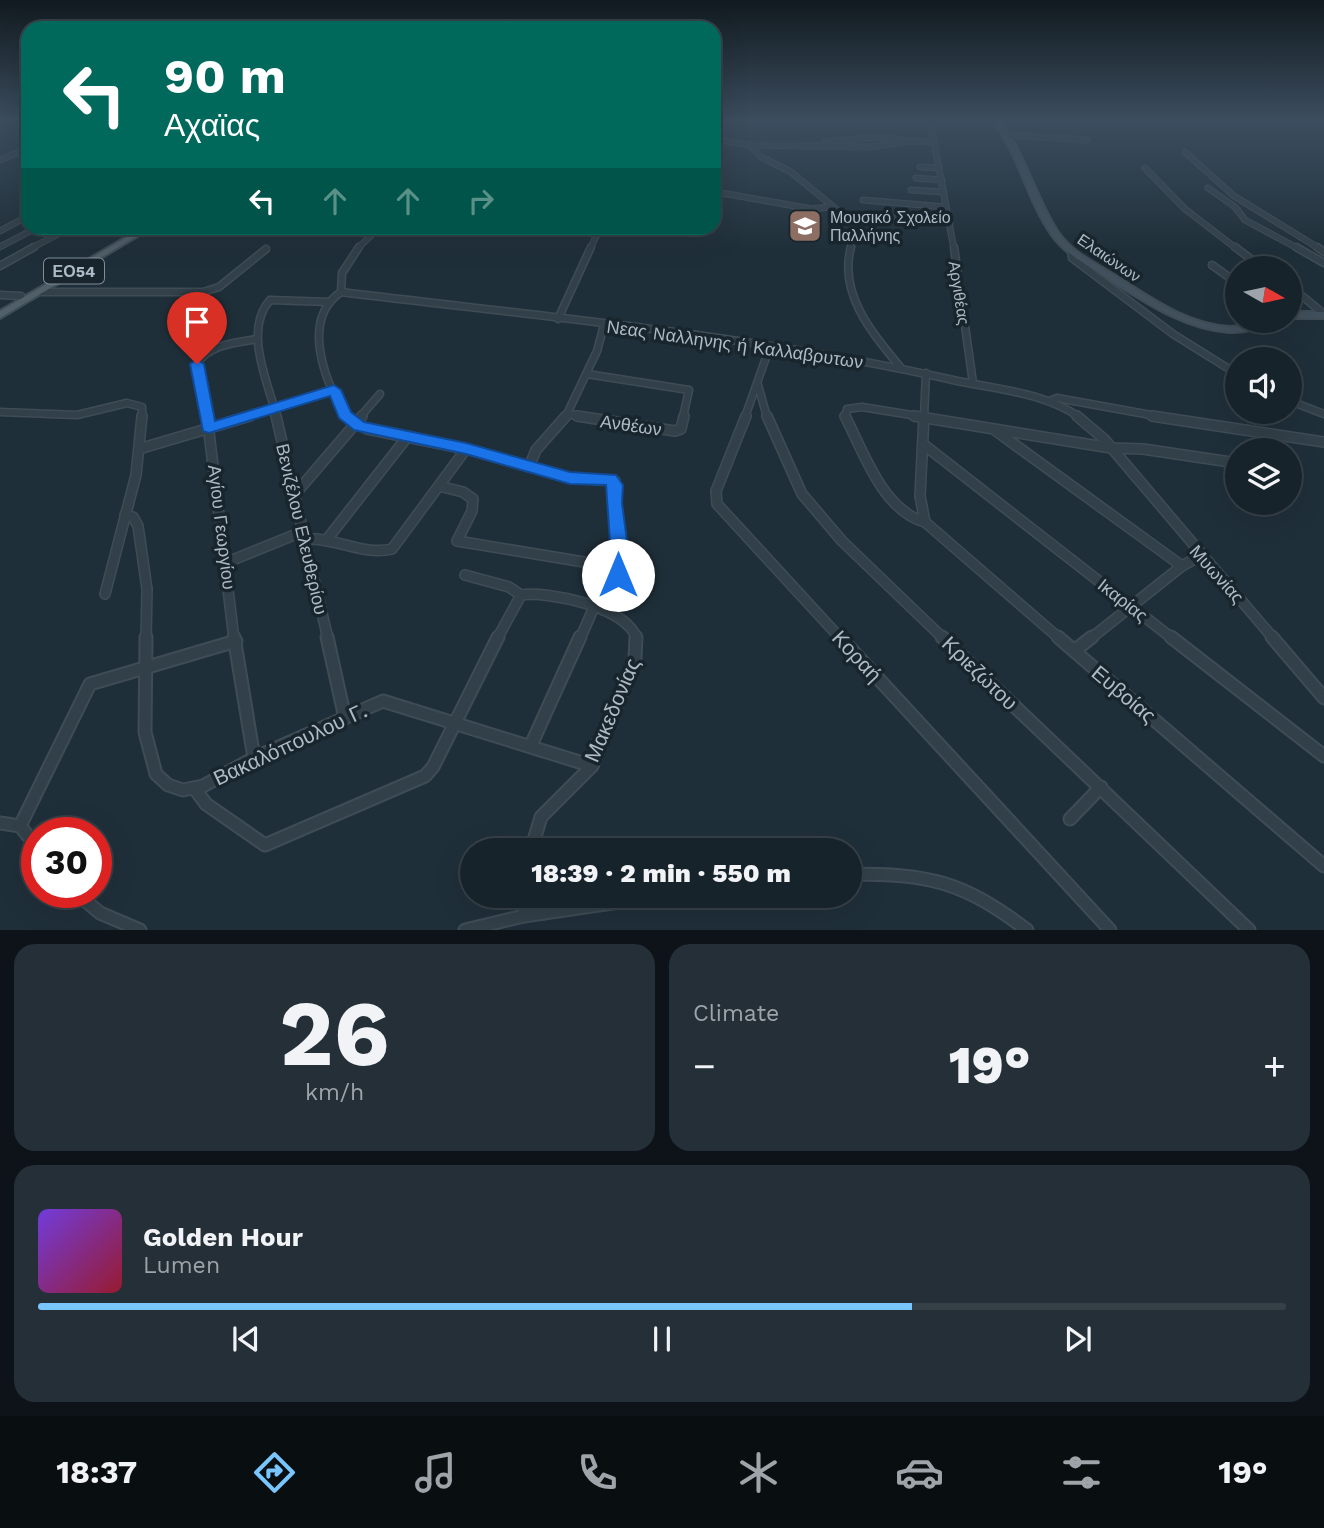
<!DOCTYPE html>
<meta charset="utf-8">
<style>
:root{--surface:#17232b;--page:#242f37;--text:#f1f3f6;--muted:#9ea4a9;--line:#364047;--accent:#79c6fe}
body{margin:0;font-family:"Work Sans",sans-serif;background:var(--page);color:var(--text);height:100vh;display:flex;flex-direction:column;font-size:26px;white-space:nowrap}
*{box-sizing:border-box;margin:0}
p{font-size:23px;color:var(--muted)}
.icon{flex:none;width:38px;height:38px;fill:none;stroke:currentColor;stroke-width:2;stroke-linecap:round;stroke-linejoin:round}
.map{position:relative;height:930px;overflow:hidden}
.drawer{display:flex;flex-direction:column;gap:14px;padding:14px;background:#0d1318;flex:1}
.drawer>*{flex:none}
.hud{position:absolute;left:21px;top:21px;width:700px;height:214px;border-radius:21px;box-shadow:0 7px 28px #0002,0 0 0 2px var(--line);background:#00695c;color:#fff;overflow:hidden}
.needle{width:46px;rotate:99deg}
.controls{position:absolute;left:1225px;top:256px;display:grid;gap:14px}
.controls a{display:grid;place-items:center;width:77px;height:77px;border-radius:50%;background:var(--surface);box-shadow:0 7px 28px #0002,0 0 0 2px var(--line);font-size:35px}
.speed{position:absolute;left:21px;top:817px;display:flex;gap:14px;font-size:35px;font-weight:700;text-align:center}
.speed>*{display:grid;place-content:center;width:91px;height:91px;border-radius:50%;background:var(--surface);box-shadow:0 7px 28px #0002,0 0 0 2px var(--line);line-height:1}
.speed .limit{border:10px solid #d22;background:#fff;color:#111}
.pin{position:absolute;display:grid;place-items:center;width:60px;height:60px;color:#fff;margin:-72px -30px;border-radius:50% 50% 50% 0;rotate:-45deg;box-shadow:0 0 7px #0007}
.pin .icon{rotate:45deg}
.me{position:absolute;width:77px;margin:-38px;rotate:0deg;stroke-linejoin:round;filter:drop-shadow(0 0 5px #0008)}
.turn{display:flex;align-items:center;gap:24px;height:147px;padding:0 28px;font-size:32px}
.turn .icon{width:91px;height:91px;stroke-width:2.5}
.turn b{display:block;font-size:49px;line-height:60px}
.lanes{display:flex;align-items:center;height:66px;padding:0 28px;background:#0003;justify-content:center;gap:35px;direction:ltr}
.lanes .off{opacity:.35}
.big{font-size:52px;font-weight:800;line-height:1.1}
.drawer .tile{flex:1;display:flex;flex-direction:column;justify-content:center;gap:10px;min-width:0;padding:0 24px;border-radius:21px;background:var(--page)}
.drawer .dial{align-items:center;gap:0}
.dial b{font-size:91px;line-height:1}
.song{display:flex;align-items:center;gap:21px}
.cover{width:84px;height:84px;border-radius:10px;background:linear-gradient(135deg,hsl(260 70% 55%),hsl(350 70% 35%))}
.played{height:7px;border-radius:4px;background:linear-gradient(90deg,var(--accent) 70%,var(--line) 70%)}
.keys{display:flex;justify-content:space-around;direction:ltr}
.heat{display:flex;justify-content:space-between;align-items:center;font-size:38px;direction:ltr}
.drawer .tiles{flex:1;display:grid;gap:14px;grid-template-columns:1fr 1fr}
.tile:last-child{grid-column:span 2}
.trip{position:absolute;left:460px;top:838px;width:402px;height:70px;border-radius:35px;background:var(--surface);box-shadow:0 7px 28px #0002,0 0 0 2px var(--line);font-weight:800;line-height:70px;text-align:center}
.tabs{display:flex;height:112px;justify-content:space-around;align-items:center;background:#090e11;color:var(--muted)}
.tabs .icon{width:49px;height:49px}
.tabs .active{color:var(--accent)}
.tabs b{font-size:32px;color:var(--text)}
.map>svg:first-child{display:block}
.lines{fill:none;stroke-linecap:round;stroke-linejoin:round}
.street-far3-casing{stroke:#3f4c56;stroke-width:7}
.street-far2-casing{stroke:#3f4c56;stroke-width:9}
.street-far1-casing{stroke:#3f4c56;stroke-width:12}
.street-casing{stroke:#3f4c56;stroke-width:15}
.secondary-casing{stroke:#3f4c56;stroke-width:4}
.primary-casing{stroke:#3f4c56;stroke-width:4}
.street-far3{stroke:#324049;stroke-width:5}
.street-far2{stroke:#324049;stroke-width:6}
.street-far1{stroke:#324049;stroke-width:9}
.street{stroke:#324049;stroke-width:11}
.secondary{fill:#40505c;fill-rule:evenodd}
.primary{fill:#506069;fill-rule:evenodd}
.route{fill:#1a73e8;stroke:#114b97;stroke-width:2}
.labels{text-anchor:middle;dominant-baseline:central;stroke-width:7;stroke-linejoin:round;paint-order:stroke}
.far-poi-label{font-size:16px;fill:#adbbc6;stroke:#18252d;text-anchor:start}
.far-street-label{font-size:16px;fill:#adbbc6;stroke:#18252d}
.shield{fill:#18252d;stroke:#808e98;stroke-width:2}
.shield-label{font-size:16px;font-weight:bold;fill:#adbbc6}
.street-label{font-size:18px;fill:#adbbc6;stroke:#18252d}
.near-street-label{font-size:21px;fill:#adbbc6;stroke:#18252d}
</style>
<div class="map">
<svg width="1324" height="930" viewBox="0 0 1324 930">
<rect width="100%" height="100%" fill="#1f2f39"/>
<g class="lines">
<defs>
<g id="street-far3">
<path d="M930 121 954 249"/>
<path d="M1008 135 1087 140"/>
<path d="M714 139 750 145 761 157 791 172 853 223 850 249"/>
<path d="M825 142 879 137 903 140"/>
<path d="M750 145 870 147 909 141 934 142"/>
<path d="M1185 152 1234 196 1320 249"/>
<path d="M714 156 720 139"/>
<path d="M0 160 28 148"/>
<path d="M920 167 939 168"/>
<path d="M1145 168 1185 209 1237 249"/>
<path d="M916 178 942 180"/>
<path d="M1208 188 1235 207 1245 220 1299 249"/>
<path d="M911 190 944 192"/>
<path d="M722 193 812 209 830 207"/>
<path d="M863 200 946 207"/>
<path d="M874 216 950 223"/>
<path d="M0 231 28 216"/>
<path d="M0 247 36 228"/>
<path d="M30 249 69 228"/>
<path d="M357 249 379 228"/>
<path d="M590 249 600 228"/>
</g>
<g id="street-far2">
<path d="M851 247C838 294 873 334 901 368"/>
<path d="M954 247 973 383"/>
<path d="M1235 247 1263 268"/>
<path d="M1296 247 1324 263"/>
<path d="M1317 247 1324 252"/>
<path d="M1071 251 1072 258 1173 334 1237 374"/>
<path d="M1212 265 1237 283"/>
<path d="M0 266 34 247"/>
<path d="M1290 286 1324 314"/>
<path d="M39 292H203L219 287 266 249"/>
<path d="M341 292C545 317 752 335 953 380 994 389 1044 392 1079 417"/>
<path d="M0 295 21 296"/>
<path d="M558 319 591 247"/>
<path d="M587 374 689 390 683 417"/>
<path d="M758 385 767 417"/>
<path d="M1050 401 1057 398 1162 417"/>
<path d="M1290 401 1324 414"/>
<path d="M0 412 77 415 127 403 142 407V417"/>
<path d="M208 417 197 364C209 344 236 343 257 339"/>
<path d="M244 417 334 390"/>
<path d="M277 417C268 383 243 330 270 300L329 302"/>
<path d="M347 417C325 383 300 320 341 292L342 273 359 247"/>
<path d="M360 417 380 394"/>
<path d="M564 417 567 414"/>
<path d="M588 417 567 414 597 351 604 325"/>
<path d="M745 417 769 349"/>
<path d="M846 417 847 409 862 407 924 417"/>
<path d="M924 417 926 373"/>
</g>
<g id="street-far1">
<path d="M207 416 234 639"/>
<path d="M276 416 328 639"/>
<path d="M345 416 367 429 466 449 570 478 615 481 620 568 603 610"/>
<path d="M577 416 675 431 681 429 684 416"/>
<path d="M746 416 716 491 717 504 841 639"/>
<path d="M767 416 802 494 842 541 944 639"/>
<path d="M845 416C863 451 883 511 925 522"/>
<path d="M914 416 1111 448 1143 449 1237 463"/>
<path d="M924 416 920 496 925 522"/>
<path d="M1077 416 1104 439 1274 639"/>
<path d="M1152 416 1324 442"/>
<path d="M996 431 1182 566"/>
<path d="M923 444 1173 639"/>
<path d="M139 449 250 416"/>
<path d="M529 467 536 450 566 416"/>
<path d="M1290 471 1294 472"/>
<path d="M439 486 463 492 473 499 472 511 457 541 620 568"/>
<path d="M296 493 362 416"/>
<path d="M125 515 133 517 138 526 147 589 146 639"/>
<path d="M925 522 1060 639"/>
<path d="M328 538 408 436"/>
<path d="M306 539C336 537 362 556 392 549L466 449"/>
<path d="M225 563 304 531"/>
<path d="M465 575 509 587 521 595"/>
<path d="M105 594 136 475 142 416"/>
<path d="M521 595C550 591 627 607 637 639"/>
<path d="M497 639 521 595"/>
<path d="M580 639 594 607"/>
<path d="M1090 639 1182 566 1200 556"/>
</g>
<g id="street">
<path d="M146 637 145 732 156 774 168 785 183 790 203 786 254 758 383 701 592 766"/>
<path d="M234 637 254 758"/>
<path d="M327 637 345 718"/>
<path d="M840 637 1110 930"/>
<path d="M942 637 1249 930"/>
<path d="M1058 637 1324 866"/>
<path d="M1171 637 1324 756"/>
<path d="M1272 637 1324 698"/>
<path d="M1074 651 1092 637"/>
<path d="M531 745 580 637"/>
<path d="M195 789 206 804 265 845 425 776 433 767 498 637"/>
<path d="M1070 819 1101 787"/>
<path d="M0 823 20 826 37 847"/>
<path d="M20 826 90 684 236 641"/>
<path d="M531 850 541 817 592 766 635 658 636 637"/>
<path d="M850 874C930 874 962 881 1027 930"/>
<path d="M75 892 100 913 140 930"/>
<path d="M524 916 526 896"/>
<path d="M465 930 524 916 660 896"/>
</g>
<g id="secondary">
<path d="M993 121H999C1025 153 1034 194 1056 229 1069 251 1093 262 1114 275 1149 297 1187 325 1230 327 1246 327 1261 320 1277 320L1276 322C1261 327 1246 333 1229 332 1184 329 1144 301 1107 278 1088 265 1066 255 1052 235 1027 200 1021 158 993 121Z"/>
<rect x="1290" y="312" width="34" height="6"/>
</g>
<path id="primary" d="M142 228H151L0 318V311Z"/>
</defs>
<!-- street-far3 casing -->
<use href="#street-far3" class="street-far3-casing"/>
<!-- street-far2 casing -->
<use href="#street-far2" class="street-far2-casing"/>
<!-- street-far1 casing -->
<use href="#street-far1" class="street-far1-casing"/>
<!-- street casing -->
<use href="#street" class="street-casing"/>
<!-- secondary casing -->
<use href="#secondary" class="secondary-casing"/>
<!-- primary casing -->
<use href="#primary" class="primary-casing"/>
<!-- street-far3 -->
<use href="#street-far3" class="street-far3"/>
<!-- street-far2 -->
<use href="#street-far2" class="street-far2"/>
<!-- street-far1 -->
<use href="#street-far1" class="street-far1"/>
<!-- street -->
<use href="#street" class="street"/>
<!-- secondary -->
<use href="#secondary" class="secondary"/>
<!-- primary -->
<use href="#primary" class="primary"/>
</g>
<!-- sky -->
<linearGradient id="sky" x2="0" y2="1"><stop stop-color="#111a1f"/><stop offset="0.48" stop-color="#3c4d5f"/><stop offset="1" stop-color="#3c4d5f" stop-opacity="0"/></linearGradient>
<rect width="1324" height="251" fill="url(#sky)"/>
<!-- route -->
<path class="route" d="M197 359 204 364 215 421 334 385 341 390 351 412 364 422 466 443 570 472 616 475 623 485 622 503 629 556 624 580 618 582 609 575 611 556 606 485 570 484 466 454 354 430 339 418 330 396 209 433 203 431 190 364Z"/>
<!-- icons -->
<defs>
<symbol id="school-square" viewBox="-11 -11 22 22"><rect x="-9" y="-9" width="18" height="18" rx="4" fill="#8d6e63" stroke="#18252d"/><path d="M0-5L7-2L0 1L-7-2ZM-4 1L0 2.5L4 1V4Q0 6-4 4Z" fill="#fff"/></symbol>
</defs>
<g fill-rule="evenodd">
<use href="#school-square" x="786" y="207" width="38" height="38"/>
</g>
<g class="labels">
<!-- far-poi labels -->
<g class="far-poi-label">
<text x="830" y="217">Μουσικό Σχολείο<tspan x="830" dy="18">Παλλήνης</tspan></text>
</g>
<!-- far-street labels -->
<g class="far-street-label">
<text transform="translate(1109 258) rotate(34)">Ελαιώνων</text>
<text transform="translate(959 293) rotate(81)">Αργιθέας</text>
</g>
<!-- shield labels -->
<rect class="shield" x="44" y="258.5" width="60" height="25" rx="5"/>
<g class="shield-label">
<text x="74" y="271">ΕΟ54</text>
</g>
<!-- street labels -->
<g class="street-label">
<text transform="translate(735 344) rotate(8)">Νεας Nαλληνης ή Καλλαβρυτων</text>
<text transform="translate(631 425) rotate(8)">Ανθέων</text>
<text transform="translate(222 527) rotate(83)">Αγίου Γεωργίου</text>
<text transform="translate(302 529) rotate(77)">Βενιζέλου Ελευθερίου</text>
<text transform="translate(1217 574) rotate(48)">Μυωνίας</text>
<text transform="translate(1123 600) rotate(38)">Ικαρίας</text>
</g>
<!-- near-street labels -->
<g class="near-street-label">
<text transform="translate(857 656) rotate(47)">Κοραή</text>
<text transform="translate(980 673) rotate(44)">Κριεζώτου</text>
<text transform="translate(1124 694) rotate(40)">Ευβοίας</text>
<text transform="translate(612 710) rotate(-67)">Μακεδονίας</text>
<text transform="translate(290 744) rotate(-25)">Βακαλόπουλου Γ.</text>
</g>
</g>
</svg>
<div class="controls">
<a><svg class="needle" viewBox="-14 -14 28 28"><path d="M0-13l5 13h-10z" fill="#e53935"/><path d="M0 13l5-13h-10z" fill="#9ea4a9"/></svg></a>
<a><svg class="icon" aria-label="sound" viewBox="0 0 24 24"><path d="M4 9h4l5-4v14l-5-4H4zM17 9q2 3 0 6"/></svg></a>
<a><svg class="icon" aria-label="layers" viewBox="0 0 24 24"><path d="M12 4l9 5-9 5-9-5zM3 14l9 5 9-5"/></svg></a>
</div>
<div class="speed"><div class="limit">30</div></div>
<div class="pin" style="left:197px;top:364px;background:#d93025"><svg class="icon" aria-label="arrive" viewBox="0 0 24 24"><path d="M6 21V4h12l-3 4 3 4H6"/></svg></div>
<svg class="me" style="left:618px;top:575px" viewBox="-20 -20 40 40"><circle r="19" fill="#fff"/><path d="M0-13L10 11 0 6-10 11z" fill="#1a73e8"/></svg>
<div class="trip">18:39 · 2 min · 550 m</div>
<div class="hud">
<div class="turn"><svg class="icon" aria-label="left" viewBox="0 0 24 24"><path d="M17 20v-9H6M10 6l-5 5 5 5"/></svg><div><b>90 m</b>Αχαϊας</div></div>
<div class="lanes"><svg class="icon" aria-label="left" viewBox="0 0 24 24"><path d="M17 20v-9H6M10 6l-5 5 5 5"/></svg><svg class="icon off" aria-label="ahead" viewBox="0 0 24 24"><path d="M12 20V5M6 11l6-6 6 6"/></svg><svg class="icon off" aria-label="ahead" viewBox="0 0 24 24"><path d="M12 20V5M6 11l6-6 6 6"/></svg><svg class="icon off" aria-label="right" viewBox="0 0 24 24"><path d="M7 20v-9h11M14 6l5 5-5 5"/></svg></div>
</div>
</div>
<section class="drawer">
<div class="tiles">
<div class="tile dial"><b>26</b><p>km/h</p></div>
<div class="tile"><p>Climate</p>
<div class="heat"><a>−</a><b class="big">19°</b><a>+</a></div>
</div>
<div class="tile">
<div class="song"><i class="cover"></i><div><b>Golden Hour</b><p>Lumen</p></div></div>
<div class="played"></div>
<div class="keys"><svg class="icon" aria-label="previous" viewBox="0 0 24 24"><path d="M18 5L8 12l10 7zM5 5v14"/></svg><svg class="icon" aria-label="pause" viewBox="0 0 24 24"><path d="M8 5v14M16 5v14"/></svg><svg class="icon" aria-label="next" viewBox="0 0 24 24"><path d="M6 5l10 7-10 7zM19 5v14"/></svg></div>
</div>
</div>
</section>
<nav class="tabs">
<b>18:37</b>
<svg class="icon active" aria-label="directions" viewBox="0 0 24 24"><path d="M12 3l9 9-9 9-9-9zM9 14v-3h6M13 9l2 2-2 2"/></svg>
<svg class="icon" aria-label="music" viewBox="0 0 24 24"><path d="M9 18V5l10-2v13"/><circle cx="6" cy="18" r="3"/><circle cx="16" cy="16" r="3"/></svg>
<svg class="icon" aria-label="phone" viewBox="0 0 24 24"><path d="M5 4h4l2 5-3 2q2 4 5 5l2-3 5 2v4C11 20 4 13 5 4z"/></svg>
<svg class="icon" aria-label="climate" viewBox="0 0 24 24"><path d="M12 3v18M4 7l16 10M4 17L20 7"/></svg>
<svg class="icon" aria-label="car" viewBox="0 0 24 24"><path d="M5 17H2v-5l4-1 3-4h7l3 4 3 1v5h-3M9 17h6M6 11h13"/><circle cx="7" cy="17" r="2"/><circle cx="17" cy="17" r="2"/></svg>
<svg class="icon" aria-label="filters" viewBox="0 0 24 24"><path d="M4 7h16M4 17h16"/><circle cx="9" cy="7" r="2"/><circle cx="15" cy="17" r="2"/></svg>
<b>19°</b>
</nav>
